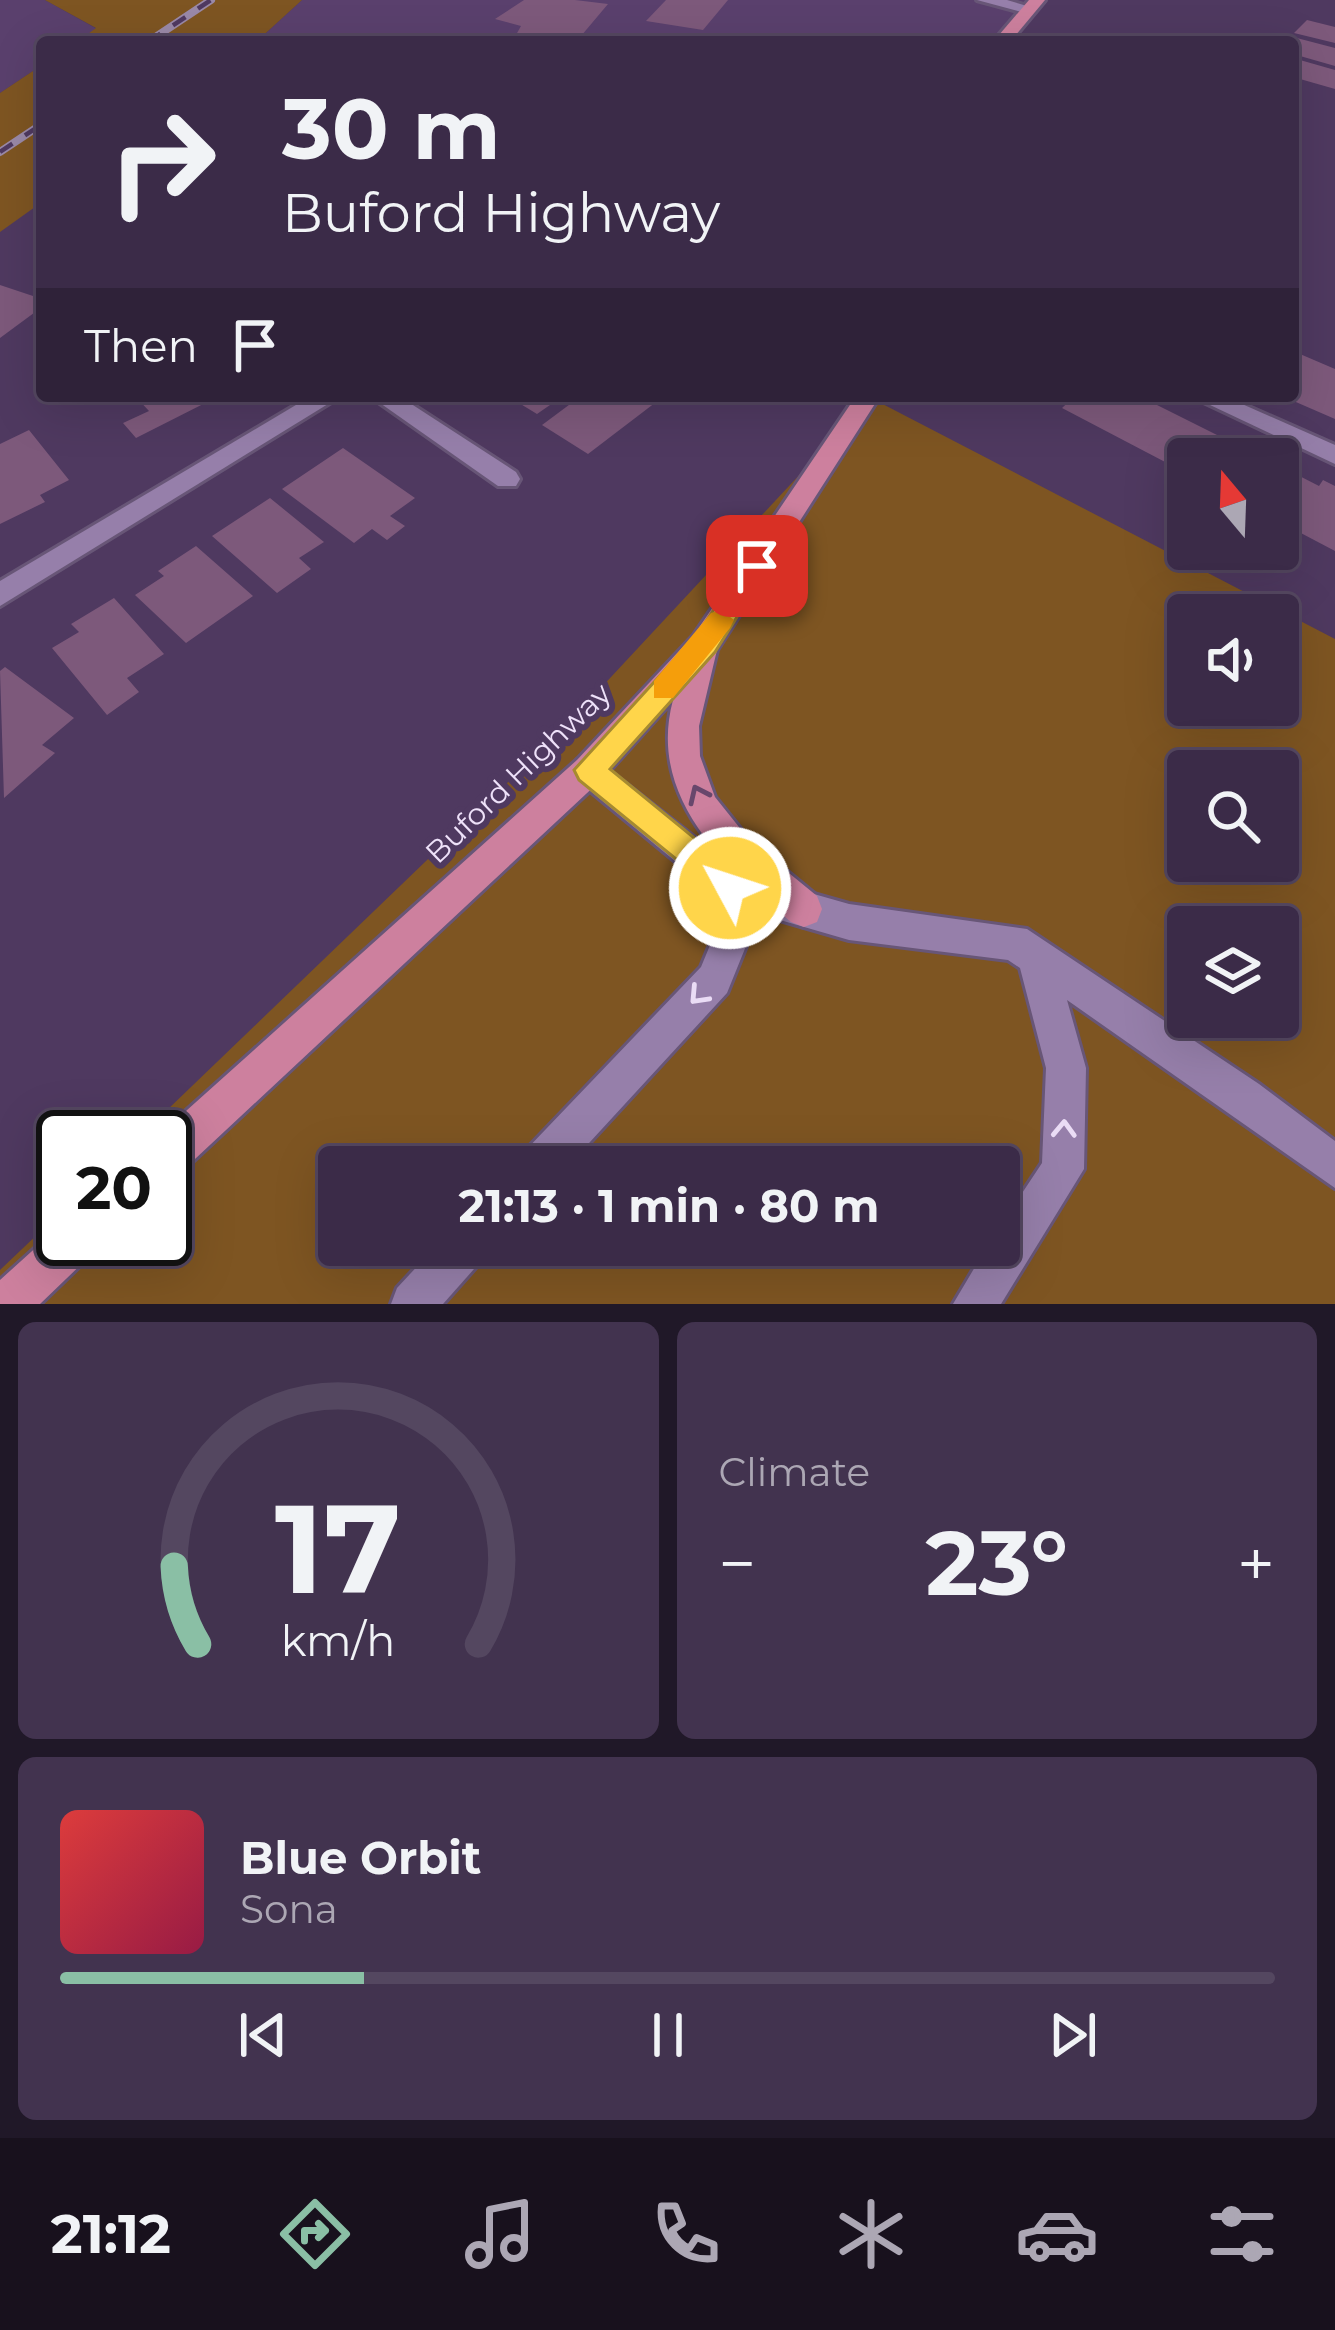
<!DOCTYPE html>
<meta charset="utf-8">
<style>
:root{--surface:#3b2b48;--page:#42334f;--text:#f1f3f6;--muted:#aca7b4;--line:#544760;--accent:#8abfa5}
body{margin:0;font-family:Montserrat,sans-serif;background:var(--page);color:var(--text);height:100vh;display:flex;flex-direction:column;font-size:45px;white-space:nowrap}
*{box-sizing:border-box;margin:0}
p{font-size:39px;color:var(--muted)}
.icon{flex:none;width:66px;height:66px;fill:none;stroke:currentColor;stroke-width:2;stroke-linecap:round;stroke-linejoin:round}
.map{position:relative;height:1304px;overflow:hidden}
.drawer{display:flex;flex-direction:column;gap:18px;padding:18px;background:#201828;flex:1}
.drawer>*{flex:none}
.top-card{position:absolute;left:36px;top:36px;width:1263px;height:366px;border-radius:12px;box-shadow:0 12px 48px #0002,0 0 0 3px var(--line);background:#3b2b48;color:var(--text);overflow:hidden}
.needle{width:78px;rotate:341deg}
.tools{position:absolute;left:1167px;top:438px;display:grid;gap:24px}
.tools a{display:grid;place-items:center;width:132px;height:132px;border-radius:12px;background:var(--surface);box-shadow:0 12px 48px #0002,0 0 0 3px var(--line);font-size:60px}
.speed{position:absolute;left:36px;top:1110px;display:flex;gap:24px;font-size:60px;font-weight:700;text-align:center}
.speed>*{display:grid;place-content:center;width:156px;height:156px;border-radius:50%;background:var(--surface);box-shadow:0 12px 48px #0002,0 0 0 3px var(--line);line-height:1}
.speed .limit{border:6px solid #111;border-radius:18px;background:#fff;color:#111}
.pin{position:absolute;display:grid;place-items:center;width:102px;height:102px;color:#fff;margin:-51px;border-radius:24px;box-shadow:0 6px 18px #0006}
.me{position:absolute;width:132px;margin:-66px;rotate:310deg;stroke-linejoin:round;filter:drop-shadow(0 0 9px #0008)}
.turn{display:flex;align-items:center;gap:42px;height:252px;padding:0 48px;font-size:54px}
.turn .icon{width:156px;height:156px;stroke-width:2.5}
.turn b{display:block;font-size:84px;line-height:102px}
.then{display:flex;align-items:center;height:114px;padding:0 48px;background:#0003;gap:24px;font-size:45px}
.big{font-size:90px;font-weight:700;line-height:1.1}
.drawer .tile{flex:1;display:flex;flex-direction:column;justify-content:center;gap:18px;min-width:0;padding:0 42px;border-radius:18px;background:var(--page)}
.drawer .dial{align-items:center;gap:0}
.dial svg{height:312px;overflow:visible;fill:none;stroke:var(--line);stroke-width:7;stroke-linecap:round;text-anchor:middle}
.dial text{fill:var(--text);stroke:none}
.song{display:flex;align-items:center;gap:36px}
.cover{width:144px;height:144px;border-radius:18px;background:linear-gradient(135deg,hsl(0 70% 55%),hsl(340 70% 35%))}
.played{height:12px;border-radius:6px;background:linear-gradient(90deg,var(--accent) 25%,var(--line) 25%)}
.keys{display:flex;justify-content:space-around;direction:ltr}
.heat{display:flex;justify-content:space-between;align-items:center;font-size:66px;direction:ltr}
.drawer .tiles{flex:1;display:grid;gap:18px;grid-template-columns:1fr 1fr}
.tile:last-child{grid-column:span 2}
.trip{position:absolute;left:318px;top:1146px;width:702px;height:120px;border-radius:12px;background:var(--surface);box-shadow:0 12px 48px #0002,0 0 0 3px var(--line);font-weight:700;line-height:120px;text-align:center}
.dock{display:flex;height:192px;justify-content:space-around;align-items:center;background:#18111d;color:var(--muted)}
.dock .icon{width:84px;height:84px}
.dock .current{color:var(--accent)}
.dock b{font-size:54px;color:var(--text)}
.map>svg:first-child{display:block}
.built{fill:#5a406d}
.green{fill:#7e5522;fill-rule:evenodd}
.building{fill:#7d597b}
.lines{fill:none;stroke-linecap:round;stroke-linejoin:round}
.minor-casing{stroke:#685677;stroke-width:6}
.major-casing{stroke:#685677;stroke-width:6}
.minor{fill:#967faa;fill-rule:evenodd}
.major{fill:#cd809e;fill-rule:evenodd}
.rail-casing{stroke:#9a89a8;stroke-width:8}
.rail{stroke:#4f3960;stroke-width:4.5;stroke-dasharray:15;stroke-linecap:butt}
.oneway{stroke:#68476c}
.oneway2{stroke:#eadcf5}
.route{fill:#ffd54a;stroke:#a68a30;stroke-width:3}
.slow{fill:#f59e0b}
.labels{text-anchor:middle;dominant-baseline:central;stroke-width:12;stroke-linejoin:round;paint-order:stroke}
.street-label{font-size:30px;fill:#eee1f9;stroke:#4f3960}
</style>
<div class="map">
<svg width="1335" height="1304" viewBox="0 0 1335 1304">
<rect width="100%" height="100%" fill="#4f3960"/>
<!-- built -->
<g class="built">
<path d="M0 0H45L97 29 77 42H42V65L0 93Z"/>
<path d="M302 0H1034L992 42H256Z"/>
</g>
<!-- green -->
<g class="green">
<path d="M45 0H302L256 42H77L96 28Z"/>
<path d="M42 65V202L0 232V93Z"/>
<path d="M871 398 1335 639V1304H0V1270L63 1210V1239H165V1137H139L557 735ZM1188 615H1278V705H1188ZM1188 771H1278V861H1188ZM1188 927H1278V1017H1188ZM339 1167H999V1245H339Z"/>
</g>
<!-- building -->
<g class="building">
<path d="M524 0H575L608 4 576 42 538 38 512 42 521 26 495 19Z"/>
<path d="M666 0H728L703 30 646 21Z"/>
<path d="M1307 20 1335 27V43L1294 33Z"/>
<path d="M1293 37 1335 48V66L1293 54V42H1287Z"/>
<path d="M1293 58 1335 70V89L1293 77Z"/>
<path d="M0 285 42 299V307L0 338Z"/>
<path d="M1293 351 1335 369V419L1282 396H1293Z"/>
<path d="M135 396H219L136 438 123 423 149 411Z"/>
<path d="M494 396H563L537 414 514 400 507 405Z"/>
<path d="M581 396H664L588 454 542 425Z"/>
<path d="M1075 396H1139L1265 459H1188V474L1062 408Z"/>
<path d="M29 430 69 480 40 495 45 502 0 524V444Z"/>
<path d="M343 448 415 498 390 516 405 526 387 540 372 529 354 543 282 489Z"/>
<path d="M1278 465 1319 486 1323 480 1335 486V551L1278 521Z"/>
<path d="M270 498 324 542 299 558 311 569 277 593 212 536Z"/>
<path d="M196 546 253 596 186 643 135 595 164 576 158 571Z"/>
<path d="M114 598 164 654 127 678 139 692 107 715 52 648 79 632 71 624Z"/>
<path d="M5 667 74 718 42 745 55 753 4 798 0 671Z"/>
</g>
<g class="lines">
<defs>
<g id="minor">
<path d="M977 0H1007L1037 9 1029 14Z"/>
<path d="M311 396H341L0 606V581Z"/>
<path d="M370 396H399L516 472 520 479 516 486H498Z"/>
<path d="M1191 396H1224L1335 445V464Z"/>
<path d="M589 755 740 873 849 904 1027 929 1259 1084 1335 1141V1188L1067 1000 1086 1068 1084 1169 1001 1304H953L988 1245H999V1228L1042 1163 1046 1068 1020 968 1008 960 849 940 759 914 727 993 567 1167H518L524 1152 701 967 727 904 577 780 573 770 577 760Z"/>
<path d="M437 1245H489L482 1260 443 1304H391L397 1288Z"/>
</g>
<g id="major">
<path d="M1029 0H1045L1010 42H993Z"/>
<path d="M856 396H880L717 650 699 726 700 756 715 797 751 842 817 896 822 909 817 922 804 927 791 922C724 866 647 797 673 700L601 780 180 1173 165 1179V1137H157L577 760 694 635Z"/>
<path d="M62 1224 63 1239H99L92 1254 40 1304H0V1280Z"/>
</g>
</defs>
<!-- minor casing -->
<use href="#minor" class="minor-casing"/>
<!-- major casing -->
<use href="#major" class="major-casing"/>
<!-- minor -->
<use href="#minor" class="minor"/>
<!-- major -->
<use href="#major" class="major"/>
<defs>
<g id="rail">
<path d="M148 42 211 0"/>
<path d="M0 152 42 124"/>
</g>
</defs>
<!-- rail casing -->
<use href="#rail" class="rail-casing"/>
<!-- rail -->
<use href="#rail" class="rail"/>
</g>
<!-- one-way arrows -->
<defs><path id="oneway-chevron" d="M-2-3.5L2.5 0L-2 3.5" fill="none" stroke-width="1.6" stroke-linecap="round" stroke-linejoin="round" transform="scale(3)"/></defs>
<use class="oneway" href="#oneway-chevron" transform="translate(698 794) rotate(-115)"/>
<g class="oneway2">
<use href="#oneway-chevron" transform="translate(698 996) rotate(133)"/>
<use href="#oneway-chevron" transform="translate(1064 1129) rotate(-88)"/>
</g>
<!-- route -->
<path class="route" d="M757 556 769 566 715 652 610 769 742 877 746 888 742 899 730 903 579 780 574 770 696 636 748 559Z"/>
<!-- slow -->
<path class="slow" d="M721 610 734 620 730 628 673 698H654V681L711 613Z"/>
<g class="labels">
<!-- street labels -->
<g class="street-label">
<text transform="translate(518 773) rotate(-44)">Buford Highway</text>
</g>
</g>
</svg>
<div class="tools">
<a><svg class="needle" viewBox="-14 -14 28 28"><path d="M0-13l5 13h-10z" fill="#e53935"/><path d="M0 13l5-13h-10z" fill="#aca7b4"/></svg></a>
<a><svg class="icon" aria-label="sound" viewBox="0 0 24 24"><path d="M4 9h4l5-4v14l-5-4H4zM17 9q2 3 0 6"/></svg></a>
<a><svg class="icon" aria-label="search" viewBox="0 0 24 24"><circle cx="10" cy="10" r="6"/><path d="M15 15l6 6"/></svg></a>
<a><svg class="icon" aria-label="layers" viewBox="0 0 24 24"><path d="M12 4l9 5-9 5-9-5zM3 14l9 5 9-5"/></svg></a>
</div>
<div class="speed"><div class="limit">20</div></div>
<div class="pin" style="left:757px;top:566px;background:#d93025"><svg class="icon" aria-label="arrive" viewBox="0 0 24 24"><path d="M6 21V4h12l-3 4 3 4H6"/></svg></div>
<svg class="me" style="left:730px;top:888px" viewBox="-20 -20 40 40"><circle r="17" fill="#ffd54a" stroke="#fff" stroke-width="3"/><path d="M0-11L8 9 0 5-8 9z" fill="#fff"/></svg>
<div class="trip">21:13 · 1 min · 80 m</div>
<div class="top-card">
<div class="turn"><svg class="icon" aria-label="right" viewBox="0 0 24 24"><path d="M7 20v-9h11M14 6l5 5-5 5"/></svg><div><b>30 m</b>Buford Highway</div></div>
<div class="then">Then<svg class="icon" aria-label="arrive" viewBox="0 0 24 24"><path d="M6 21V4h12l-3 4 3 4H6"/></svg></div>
</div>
</div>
<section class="drawer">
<div class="tiles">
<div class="tile dial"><svg viewBox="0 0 100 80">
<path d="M14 69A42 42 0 1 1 86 69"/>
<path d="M14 69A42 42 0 0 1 8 49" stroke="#8abfa5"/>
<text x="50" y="56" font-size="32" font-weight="700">17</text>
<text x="50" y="72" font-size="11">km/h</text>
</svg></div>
<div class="tile"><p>Climate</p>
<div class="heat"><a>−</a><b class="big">23°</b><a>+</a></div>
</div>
<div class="tile">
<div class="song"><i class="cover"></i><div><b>Blue Orbit</b><p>Sona</p></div></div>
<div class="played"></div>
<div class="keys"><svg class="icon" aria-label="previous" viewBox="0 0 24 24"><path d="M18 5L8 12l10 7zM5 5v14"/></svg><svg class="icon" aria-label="pause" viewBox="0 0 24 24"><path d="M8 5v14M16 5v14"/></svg><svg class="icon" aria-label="next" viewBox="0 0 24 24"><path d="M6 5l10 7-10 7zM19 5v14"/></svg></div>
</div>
</div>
</section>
<nav class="dock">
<b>21:12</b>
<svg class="icon current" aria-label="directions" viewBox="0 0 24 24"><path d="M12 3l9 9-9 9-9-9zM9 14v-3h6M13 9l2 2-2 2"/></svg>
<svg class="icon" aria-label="music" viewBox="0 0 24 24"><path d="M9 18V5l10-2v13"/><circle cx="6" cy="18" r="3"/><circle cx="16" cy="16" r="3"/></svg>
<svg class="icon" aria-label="phone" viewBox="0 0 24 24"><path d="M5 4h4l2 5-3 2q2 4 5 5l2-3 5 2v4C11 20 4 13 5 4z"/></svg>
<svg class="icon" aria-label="climate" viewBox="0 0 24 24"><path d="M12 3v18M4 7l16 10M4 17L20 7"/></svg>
<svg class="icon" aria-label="car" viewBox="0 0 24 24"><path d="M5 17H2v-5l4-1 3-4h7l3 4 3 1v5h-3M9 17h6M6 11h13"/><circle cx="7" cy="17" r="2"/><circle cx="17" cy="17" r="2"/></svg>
<svg class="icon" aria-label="filters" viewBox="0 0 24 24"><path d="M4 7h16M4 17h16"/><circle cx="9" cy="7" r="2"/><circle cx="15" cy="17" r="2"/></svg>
</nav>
